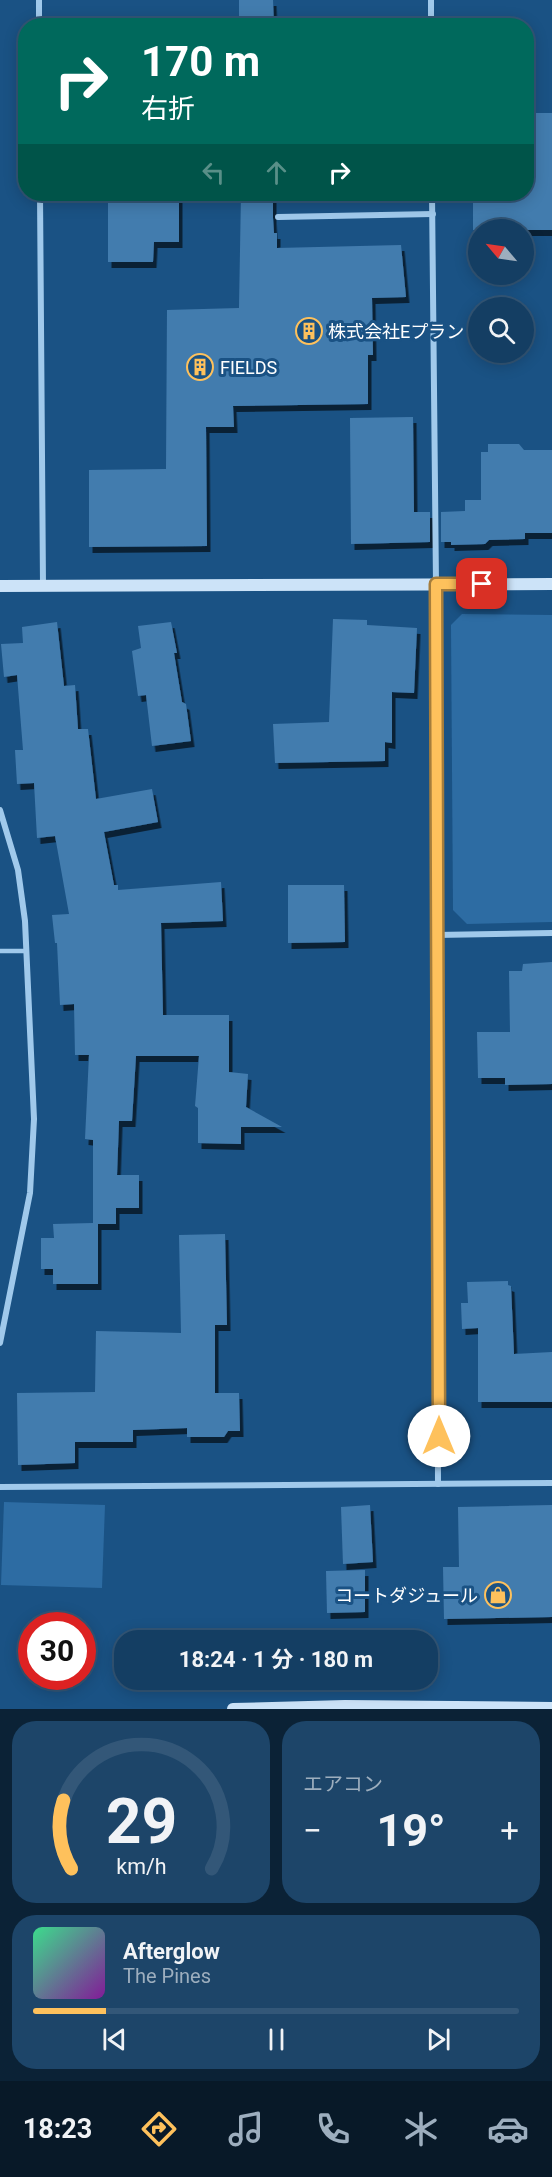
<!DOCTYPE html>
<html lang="ja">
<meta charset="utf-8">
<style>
:root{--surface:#143e63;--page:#1d4569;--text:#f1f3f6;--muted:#9daebe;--line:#335778;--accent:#fec15c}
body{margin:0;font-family:Roboto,"Noto Sans JP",sans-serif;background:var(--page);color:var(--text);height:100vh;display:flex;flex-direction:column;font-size:22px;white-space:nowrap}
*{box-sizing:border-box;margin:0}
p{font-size:20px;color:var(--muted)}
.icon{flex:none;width:33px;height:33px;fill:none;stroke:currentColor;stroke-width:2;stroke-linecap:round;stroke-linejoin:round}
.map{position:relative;height:1709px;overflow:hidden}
.sheet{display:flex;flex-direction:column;gap:12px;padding:12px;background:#0b2236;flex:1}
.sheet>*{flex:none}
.banner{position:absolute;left:18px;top:18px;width:516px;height:183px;border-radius:24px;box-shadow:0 3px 15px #0003,0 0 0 2px var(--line);background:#00695c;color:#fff;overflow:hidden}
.needle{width:39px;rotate:299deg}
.tools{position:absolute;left:468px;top:219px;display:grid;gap:12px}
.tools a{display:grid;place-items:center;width:66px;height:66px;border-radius:50%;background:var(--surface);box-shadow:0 3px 15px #0003,0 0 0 2px var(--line);font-size:30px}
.speed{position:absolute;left:18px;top:1612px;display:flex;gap:12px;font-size:30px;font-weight:700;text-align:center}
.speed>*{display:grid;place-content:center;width:78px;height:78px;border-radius:50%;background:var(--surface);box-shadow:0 3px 15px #0003,0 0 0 2px var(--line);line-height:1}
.speed .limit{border:9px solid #d22;background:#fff;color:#111}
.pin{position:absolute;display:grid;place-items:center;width:51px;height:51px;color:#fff;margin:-26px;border-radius:12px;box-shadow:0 3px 9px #0006}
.me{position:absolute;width:66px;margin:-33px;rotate:0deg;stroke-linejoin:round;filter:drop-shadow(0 0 4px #0008)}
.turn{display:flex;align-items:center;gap:21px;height:126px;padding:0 24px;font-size:27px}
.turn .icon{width:78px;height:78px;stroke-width:2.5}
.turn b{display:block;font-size:42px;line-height:51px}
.lanes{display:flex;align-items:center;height:57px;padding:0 24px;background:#0003;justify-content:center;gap:30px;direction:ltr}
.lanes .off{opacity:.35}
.big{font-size:45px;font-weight:700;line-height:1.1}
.sheet .widget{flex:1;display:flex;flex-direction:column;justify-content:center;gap:9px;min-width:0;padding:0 21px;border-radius:24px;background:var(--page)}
.sheet .dial{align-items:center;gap:0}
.dial svg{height:156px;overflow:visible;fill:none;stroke:var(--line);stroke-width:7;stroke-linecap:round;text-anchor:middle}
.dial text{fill:var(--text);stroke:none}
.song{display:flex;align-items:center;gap:18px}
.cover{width:72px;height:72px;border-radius:9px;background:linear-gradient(135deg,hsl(150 70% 55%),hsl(290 70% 35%))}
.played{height:6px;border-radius:3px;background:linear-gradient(90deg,var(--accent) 15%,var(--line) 15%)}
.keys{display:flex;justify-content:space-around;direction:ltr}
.heat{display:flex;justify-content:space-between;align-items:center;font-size:33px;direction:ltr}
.sheet .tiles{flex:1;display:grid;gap:12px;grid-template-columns:1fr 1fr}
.widget:last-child{grid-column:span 2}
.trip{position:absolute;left:114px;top:1630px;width:324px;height:60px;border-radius:24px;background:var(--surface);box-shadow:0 3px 15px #0003,0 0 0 2px var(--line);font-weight:700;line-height:60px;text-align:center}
.tabs{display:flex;height:96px;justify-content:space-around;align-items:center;background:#081928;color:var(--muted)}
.tabs .icon{width:42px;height:42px}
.tabs .selected{color:var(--accent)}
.tabs b{font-size:27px;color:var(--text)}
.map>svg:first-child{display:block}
.green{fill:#2d6ca3}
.building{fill:#437cae;filter:url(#shadow)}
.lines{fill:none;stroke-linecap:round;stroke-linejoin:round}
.lane{stroke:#a0c9eb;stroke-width:4.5}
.street{stroke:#a0c9eb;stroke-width:6}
.secondary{stroke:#cce3f8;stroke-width:12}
.route-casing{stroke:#a57d3c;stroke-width:15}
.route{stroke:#fec15c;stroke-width:10}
.labels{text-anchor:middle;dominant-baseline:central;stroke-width:6;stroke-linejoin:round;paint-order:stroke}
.poi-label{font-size:18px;fill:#fff;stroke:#1a5284;text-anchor:start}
</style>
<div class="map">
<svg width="552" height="1709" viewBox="0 0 552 1709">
<defs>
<filter id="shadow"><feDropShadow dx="3.5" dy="6" stdDeviation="0" flood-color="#0009"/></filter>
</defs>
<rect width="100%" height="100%" fill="#1a5284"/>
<!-- green -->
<g class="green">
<path d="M462 614 552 615V922L467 924 453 910 451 625Z"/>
<path d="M4 1502 105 1505 102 1588 1 1585Z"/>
</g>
<!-- building -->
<g class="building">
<path d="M239 0H273L274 26H239Z"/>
<path d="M526 113H552V230H473V194H526Z"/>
<path d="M108 194H179V242H154L153 262H108Z"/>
<path d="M241 194H273V218L274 233H277V248L401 245 406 297 372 298 373 355H368V404L233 406 234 427H206L207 546 89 547V470L166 469 167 310 239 308Z"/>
<path d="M413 417 414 512H430V542L351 544 350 418Z"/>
<path d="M488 444H519L524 450H552V533H525V539L489 540 485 544 451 545V542H441V512L465 511V500H481V452H488Z"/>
<path d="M333 619 367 620V625L417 628 414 693 392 692V743L385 742V761L275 763 273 724 329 722Z"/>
<path d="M57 622 64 686 75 685 78 729H88L96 799 152 789 158 822 104 832 114 885H118V890L221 882 223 921 161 923 163 1015H229V1072L248 1074 246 1107 282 1127H241V1144L198 1143V1108L195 1106 199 1056H136L132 1121H119L117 1175H139V1208H116V1224H98V1284H53V1269H41V1238H54L53 1224 93 1223V1140L85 1139 89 1055H75L74 1004 60 1005 57 943H55L52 915 69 914 55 836 37 838 34 783 17 784 15 750H23L17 675 4 677 1 644 23 643 22 627Z"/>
<path d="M171 622 177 653H174L182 702 186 704 191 741 152 746 146 695 138 696 132 651 141 648 138 626Z"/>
<path d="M288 885H344L345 942 288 943Z"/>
<path d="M552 962V1084L505 1085V1078H478L477 1032H510L509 971H522L523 964Z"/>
<path d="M225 1234 227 1325H215V1393H239L240 1431H228L224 1437H187V1428L133 1430V1442H75V1463L18 1465 17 1393 95 1392 96 1331 181 1333 179 1235Z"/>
<path d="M508 1281V1285L511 1286 514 1354 552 1352V1402H478V1328L462 1329 461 1303H468L467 1282Z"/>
<path d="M370 1505 373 1562 343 1564 341 1507Z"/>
<path d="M552 1505V1617L444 1619 443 1567H459L458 1507Z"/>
<path d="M365 1570V1612L327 1613 326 1571Z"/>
</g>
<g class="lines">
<!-- lane -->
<path class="lane" d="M0 951H26"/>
<!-- street -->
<g class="street">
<path d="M39 0V26"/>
<path d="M431 0V26"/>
<path d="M40 194 43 585"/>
<path d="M432 194 436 584 438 1484"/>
<path d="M278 217 433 214"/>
<path d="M0 810 18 870 25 921 34 1119 30 1193 0 1343"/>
<path d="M436 935 552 933"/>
<path d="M0 1487 552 1483"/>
</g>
<!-- secondary -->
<g class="secondary">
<path d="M0 586 552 584"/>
<path d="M233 1709 345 1706 552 1708"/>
</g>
</g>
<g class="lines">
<defs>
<path id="route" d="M439 1436 436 584H482"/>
</defs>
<!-- route casing -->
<use href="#route" class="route-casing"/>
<!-- route -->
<use href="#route" class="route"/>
</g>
<!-- icons -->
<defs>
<symbol id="building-ring" viewBox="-11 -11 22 22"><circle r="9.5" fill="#1a5284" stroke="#fec15c" stroke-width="1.5"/><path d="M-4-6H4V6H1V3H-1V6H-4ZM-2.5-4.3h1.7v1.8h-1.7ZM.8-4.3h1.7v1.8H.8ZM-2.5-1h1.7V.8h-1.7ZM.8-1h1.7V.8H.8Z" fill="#fec15c"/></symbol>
<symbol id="shop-ring" viewBox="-11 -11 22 22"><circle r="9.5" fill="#1a5284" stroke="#fec15c" stroke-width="1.5"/><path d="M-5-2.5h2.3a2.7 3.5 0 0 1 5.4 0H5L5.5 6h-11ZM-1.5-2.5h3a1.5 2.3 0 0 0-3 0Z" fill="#fec15c"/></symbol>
</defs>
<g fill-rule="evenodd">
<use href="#building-ring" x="294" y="316" width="30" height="30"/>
<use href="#building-ring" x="185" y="352" width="30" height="30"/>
<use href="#shop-ring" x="483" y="1580" width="30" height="30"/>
</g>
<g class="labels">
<!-- poi labels -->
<g class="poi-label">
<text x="328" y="331">株式会社Eプラン</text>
<text x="220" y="367">FIELDS</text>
<text x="478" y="1595" text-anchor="end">コートダジュール</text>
</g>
</g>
</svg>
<div class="tools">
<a><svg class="needle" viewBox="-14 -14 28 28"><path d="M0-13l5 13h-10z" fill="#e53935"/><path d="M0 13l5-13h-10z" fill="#9daebe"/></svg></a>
<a><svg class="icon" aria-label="search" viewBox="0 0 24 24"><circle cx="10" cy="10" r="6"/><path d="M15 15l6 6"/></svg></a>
</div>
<div class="speed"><div class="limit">30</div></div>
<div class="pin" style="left:482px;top:584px;background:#d93025"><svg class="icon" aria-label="arrive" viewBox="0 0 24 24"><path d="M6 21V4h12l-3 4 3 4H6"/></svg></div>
<svg class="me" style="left:439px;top:1436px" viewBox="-20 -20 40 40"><circle r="19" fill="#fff"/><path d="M0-13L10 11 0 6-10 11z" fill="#fec15c"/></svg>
<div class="trip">18:24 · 1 分 · 180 m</div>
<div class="banner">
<div class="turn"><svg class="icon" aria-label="right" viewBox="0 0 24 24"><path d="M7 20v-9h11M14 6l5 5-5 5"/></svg><div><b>170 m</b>右折</div></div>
<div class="lanes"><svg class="icon off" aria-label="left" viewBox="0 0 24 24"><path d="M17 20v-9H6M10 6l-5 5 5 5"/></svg><svg class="icon off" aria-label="ahead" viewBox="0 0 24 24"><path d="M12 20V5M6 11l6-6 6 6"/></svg><svg class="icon" aria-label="right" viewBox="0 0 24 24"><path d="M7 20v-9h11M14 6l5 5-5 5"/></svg></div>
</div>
</div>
<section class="sheet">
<div class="tiles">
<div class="widget dial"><svg viewBox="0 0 100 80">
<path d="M14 69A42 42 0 1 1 86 69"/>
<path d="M14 69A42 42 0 0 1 10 34" stroke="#fec15c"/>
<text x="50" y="56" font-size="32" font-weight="700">29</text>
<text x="50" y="72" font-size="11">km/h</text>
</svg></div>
<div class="widget"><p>エアコン</p>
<div class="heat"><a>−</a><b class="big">19°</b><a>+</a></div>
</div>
<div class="widget">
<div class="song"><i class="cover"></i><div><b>Afterglow</b><p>The Pines</p></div></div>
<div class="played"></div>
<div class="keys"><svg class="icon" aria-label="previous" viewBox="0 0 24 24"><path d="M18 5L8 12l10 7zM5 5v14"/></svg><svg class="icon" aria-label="pause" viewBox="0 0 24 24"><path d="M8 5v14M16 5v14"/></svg><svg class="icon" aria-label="next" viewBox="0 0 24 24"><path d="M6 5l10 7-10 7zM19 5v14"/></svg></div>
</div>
</div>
</section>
<nav class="tabs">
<b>18:23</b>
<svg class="icon selected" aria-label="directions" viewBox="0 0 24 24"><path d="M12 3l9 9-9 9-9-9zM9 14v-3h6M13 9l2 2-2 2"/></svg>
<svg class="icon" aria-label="music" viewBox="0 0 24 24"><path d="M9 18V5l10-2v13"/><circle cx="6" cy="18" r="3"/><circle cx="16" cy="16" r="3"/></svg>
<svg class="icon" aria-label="phone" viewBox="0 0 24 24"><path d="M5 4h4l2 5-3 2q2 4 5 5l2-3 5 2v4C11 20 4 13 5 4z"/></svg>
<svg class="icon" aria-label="climate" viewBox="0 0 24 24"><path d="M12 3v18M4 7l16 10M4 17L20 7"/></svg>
<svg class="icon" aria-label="car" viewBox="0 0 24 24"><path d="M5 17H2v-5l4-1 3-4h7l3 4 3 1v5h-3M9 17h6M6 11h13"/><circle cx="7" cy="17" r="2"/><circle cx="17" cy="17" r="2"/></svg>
</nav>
